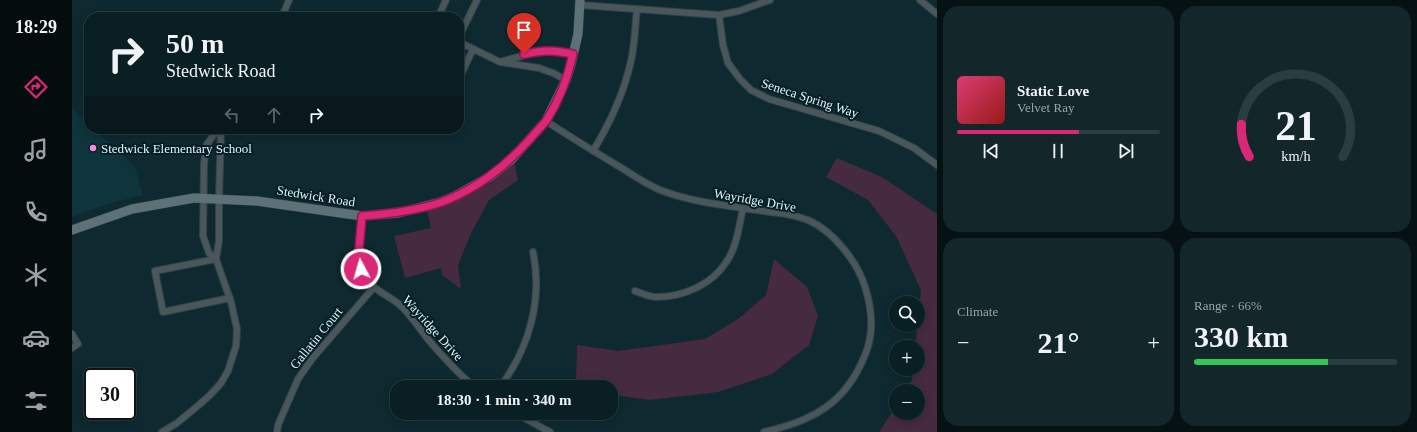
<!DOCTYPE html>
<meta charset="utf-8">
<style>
:root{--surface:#0a1f23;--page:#13272b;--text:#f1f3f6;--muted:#99a2a6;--line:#2a3d41;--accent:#db2777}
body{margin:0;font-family:Georgia,serif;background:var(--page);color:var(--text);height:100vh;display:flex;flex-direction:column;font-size:15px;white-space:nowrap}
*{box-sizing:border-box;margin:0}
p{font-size:13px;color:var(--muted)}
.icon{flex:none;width:22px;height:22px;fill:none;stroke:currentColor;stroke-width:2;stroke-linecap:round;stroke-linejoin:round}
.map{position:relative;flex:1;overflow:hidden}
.side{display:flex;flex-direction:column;gap:6px;padding:6px;background:#061113;width:480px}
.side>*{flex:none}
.hud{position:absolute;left:12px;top:12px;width:380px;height:122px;border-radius:16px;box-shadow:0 2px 10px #0003,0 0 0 1px var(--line);background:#0a1f23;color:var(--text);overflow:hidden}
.tools{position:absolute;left:817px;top:296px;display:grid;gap:8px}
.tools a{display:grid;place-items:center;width:36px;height:36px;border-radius:50%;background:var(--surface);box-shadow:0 2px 10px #0003,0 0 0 1px var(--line);font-size:20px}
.speed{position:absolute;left:12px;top:368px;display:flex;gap:8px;font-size:20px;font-weight:700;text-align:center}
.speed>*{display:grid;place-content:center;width:52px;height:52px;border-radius:50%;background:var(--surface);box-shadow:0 2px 10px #0003,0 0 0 1px var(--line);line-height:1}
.speed .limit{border:2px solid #111;border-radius:6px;background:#fff;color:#111}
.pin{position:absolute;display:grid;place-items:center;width:34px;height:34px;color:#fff;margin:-41px -17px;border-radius:50% 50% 50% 0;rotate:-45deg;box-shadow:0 0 4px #0007}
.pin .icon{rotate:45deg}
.me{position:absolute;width:44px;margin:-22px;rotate:354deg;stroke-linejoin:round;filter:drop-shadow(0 0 3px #0008)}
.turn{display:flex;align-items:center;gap:14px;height:84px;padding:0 16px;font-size:18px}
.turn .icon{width:52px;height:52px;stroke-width:2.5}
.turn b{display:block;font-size:28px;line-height:34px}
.lanes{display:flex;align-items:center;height:38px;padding:0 16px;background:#0003;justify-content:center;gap:20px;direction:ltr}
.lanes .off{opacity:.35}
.big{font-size:30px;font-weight:700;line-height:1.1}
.side .widget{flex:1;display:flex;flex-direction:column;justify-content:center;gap:6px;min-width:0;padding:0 14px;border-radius:16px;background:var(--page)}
.side .dial{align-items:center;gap:0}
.dial svg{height:104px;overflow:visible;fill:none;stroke:var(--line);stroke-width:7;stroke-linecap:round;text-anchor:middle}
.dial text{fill:var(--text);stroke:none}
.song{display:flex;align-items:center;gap:12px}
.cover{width:48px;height:48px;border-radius:6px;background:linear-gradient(135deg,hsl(340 70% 55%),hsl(0 70% 35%))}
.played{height:4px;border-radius:2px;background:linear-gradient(90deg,var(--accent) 60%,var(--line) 60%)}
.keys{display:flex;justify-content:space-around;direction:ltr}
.heat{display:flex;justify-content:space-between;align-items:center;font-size:22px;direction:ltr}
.charge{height:6px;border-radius:3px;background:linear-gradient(90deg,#34c759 66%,var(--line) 0)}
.side .tiles{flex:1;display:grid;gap:6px;grid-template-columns:repeat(2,1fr)}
.trip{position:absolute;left:318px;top:380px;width:228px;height:40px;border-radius:16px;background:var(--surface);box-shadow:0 2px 10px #0003,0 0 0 1px var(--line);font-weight:700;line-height:40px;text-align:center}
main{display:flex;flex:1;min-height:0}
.tab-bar{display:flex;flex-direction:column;width:72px;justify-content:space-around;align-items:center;background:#040c0e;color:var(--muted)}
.tab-bar .icon{width:28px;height:28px}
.tab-bar .selected{color:var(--accent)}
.tab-bar b{font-size:18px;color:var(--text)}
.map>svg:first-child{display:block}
.built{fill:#0e343c}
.green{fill:#462a3f}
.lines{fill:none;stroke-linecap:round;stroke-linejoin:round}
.street-casing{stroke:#2c454b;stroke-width:8}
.secondary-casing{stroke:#2c454b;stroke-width:10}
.street{stroke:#4a5659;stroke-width:6}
.secondary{stroke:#5e7176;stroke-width:9}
.route-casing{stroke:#8e194d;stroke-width:10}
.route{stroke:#db2777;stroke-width:7}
.poi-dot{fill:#fd86e2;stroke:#041f25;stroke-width:1.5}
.labels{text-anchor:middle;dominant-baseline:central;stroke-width:4;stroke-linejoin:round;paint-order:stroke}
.street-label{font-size:13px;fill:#e4f4f8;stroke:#041f25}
.poi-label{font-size:13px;fill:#e4f4f8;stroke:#041f25;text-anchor:start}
</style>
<main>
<nav class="tab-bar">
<b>18:29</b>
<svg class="icon selected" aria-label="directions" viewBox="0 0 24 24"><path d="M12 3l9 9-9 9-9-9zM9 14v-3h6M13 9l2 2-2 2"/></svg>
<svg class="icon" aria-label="music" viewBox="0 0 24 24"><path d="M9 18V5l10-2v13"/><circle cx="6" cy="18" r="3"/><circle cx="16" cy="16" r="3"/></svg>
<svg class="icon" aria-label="phone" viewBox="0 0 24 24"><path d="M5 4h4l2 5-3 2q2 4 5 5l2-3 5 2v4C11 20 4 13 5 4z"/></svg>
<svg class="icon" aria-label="climate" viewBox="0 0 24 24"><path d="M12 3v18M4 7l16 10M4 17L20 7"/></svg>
<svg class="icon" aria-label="car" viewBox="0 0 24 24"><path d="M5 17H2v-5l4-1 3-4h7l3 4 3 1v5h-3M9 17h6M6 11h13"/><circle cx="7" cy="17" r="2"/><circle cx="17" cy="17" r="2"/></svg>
<svg class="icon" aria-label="filters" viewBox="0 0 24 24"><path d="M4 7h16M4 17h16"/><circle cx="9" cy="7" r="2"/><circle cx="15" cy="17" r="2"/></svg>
</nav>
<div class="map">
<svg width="865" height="432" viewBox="0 0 865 432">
<rect width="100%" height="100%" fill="#0e292f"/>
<!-- built -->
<path class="built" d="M0 109 17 125V129H22L63 167 71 195 36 204 0 217Z"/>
<!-- green -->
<g class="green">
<path d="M765 158 810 177 865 214V432H807L824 406V413H846V391H833L840 380 841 369H846V347H843L849 290 824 236 796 200 754 177Z"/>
<path d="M442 159 446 180 417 200 399 233 386 265 389 289 370 275 369 268 333 278 322 236 359 228 354 206 376 199Z"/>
<path d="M702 259 735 287 746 316 737 345 700 374 646 392 578 400 539 395V387H504L505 345 546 351 633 339 666 319 694 295Z"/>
</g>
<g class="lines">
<defs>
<g id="street">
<path d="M374 0 368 13 375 17"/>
<path d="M848 0 865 14"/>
<path d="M508 5 647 15 667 11 698 0"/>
<path d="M647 15 651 45 656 63 668 79 679 90 697 99 807 131 842 148 865 165"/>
<path d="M210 17 217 0"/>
<path d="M387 37 405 0"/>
<path d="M387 42 428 62 467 68 481 73 494 80"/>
<path d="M431 61 469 51 483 50 501 54"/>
<path d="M387 79 401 49"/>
<path d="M474 121C498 137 523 152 548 167 561 175 574 184 588 190 614 200 642 204 670 208 693 212 717 212 738 221 762 232 786 263 793 287 800 309 802 334 793 355 774 403 741 421 692 432"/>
<path d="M521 151C538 123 552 93 559 61 563 44 563 26 565 9"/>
<path d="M290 216C288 233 285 252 289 269 294 288 316 294 329 306 341 317 349 332 360 344 373 359 387 375 403 387"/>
<path d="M144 259 83 271 91 312 158 298"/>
<path d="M144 259 147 241V198L149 129"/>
<path d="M563 291C570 293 577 297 584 297 611 297 640 285 655 261 665 246 667 226 671 208"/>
<path d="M0 334 6 344 0 348"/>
<path d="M428 387C457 349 471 299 461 252"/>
<path d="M443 413 478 432"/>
<path d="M90 432 105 423 128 404 138 395 149 383 156 371 164 346 165 329 159 302 144 259 137 253 131 236 132 163 135 144 146 129"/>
<path d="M205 432 206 425 226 379 240 359 302 287"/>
</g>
<path id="secondary" d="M0 230 60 209 122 198 185 201 290 216 326 213 369 202 383 196 419 176 440 159 474 121 494 80 499 64 506 34 508 0"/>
</defs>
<!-- street casing -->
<use href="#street" class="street-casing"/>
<!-- secondary casing -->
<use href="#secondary" class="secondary-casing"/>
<!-- street -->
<use href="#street" class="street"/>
<!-- secondary -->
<use href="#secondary" class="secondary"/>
</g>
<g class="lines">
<defs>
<path id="route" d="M289 269 287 249 290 216C317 214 344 211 370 202 404 189 434 166 458 139 463 133 469 127 474 121 487 101 496 77 501 54 481 50 472 50 452 54"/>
</defs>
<!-- route casing -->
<use href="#route" class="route-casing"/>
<!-- route -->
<use href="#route" class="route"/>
</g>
<!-- markers -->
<circle class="poi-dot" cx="21" cy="148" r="4"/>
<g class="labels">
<!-- street labels -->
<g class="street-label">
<text transform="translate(738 98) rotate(18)">Seneca Spring Way</text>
<text transform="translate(244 196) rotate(9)">Stedwick Road</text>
<text transform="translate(683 200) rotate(10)">Wayridge Drive</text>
<text transform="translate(361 328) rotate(48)">Wayridge Drive</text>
<text transform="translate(244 338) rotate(-51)">Gallatin Court</text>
</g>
<!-- poi labels -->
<g class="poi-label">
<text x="29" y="148">Stedwick Elementary School</text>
</g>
</g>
</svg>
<div class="tools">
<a><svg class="icon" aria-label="search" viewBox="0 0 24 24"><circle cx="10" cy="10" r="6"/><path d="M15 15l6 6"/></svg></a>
<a>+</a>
<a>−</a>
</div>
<div class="speed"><div class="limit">30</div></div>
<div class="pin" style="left:452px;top:54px;background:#d93025"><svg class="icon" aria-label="arrive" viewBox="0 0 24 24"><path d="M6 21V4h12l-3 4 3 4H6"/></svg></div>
<svg class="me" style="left:289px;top:269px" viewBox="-20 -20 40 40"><circle r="17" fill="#db2777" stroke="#fff" stroke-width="3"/><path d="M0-11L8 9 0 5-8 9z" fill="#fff"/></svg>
<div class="trip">18:30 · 1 min · 340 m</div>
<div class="hud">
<div class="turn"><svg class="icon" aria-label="right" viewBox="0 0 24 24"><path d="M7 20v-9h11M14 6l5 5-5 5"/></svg><div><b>50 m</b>Stedwick Road</div></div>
<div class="lanes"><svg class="icon off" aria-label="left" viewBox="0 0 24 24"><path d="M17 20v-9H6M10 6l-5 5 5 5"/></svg><svg class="icon off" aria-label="ahead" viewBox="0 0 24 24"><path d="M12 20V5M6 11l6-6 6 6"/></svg><svg class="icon" aria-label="right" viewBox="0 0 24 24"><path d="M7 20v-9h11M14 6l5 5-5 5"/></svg></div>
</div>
</div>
<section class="side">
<div class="tiles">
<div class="widget">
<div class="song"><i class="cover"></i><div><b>Static Love</b><p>Velvet Ray</p></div></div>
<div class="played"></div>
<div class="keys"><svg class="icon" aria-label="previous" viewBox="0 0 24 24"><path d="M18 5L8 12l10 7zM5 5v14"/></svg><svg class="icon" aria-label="pause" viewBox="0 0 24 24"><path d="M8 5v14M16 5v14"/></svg><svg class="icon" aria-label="next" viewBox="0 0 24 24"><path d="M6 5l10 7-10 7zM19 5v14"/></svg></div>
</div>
<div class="widget dial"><svg viewBox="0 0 100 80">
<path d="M14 69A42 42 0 1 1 86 69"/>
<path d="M14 69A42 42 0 0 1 8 44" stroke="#db2777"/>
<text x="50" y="56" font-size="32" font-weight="700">21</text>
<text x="50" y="72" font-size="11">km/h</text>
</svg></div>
<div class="widget"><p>Climate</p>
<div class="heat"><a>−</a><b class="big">21°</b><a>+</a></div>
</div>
<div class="widget"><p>Range · 66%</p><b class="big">330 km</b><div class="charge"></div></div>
</div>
</section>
</main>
